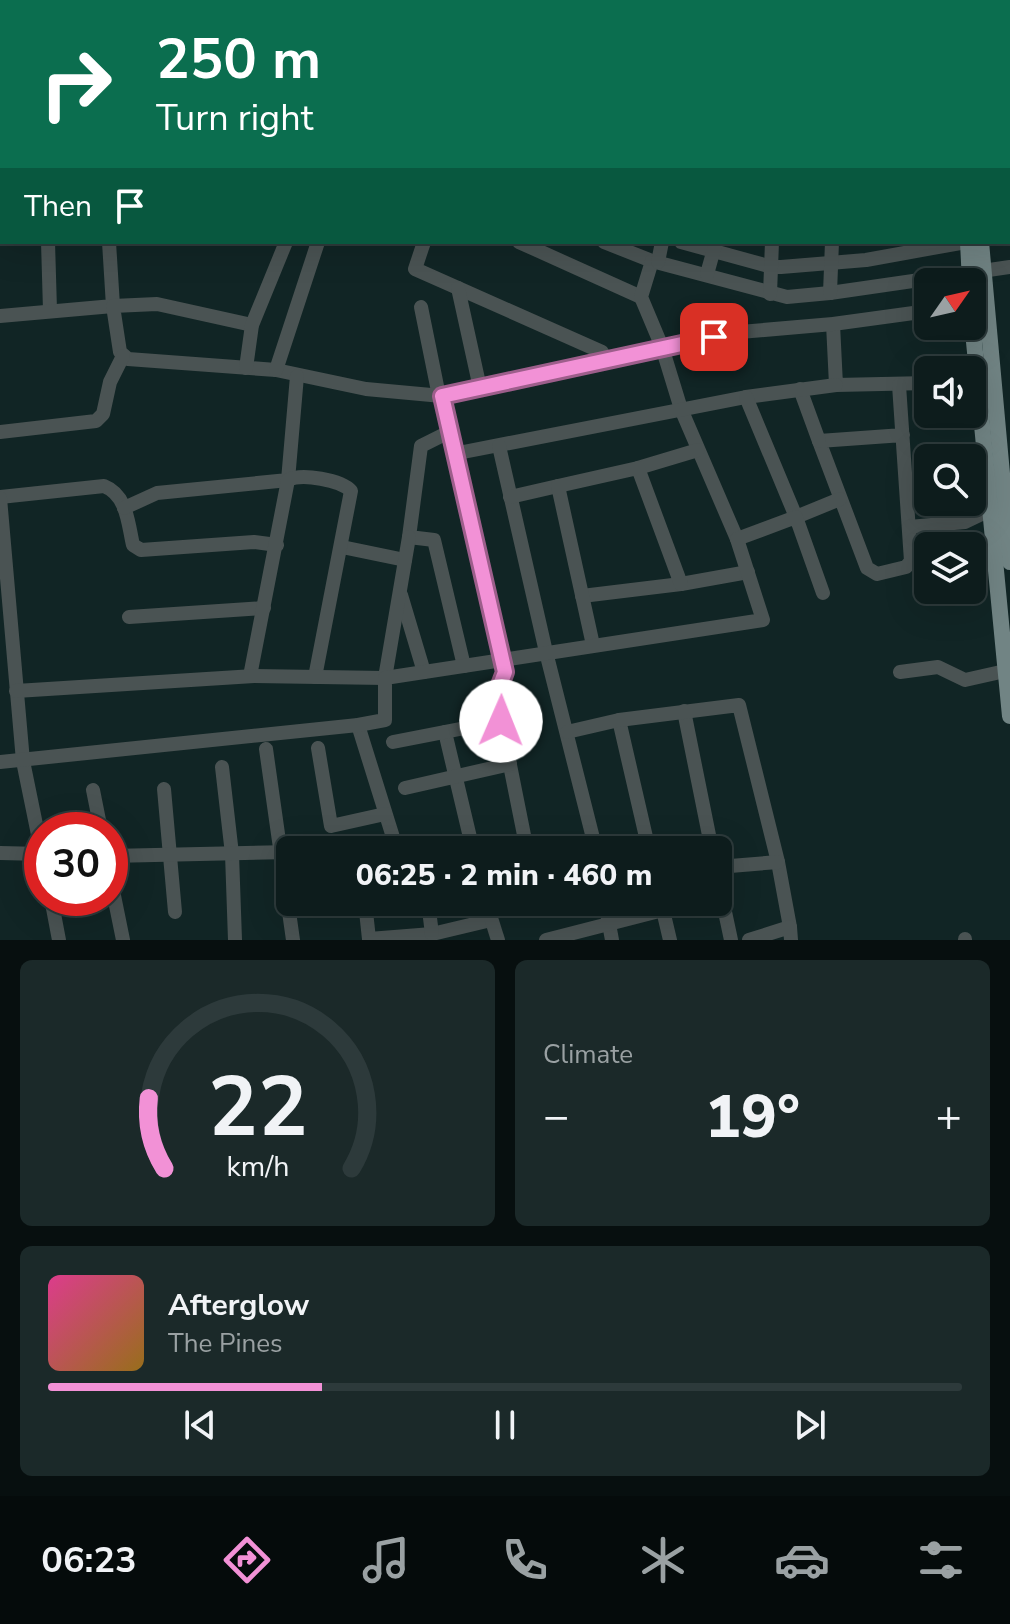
<!DOCTYPE html>
<meta charset="utf-8">
<style>
:root{--surface:#0d1c1c;--page:#1b2929;--text:#f1f3f6;--muted:#9aa1a3;--line:#2d3a3b;--accent:#f291d6}
body{margin:0;font-family:"Nunito Sans",sans-serif;background:var(--page);color:var(--text);height:100vh;display:flex;flex-direction:column;font-size:30px;white-space:nowrap}
*{box-sizing:border-box;margin:0}
p{font-size:26px;color:var(--muted)}
.icon{flex:none;width:44px;height:44px;fill:none;stroke:currentColor;stroke-width:2;stroke-linecap:round;stroke-linejoin:round}
.map{position:relative;height:940px;overflow:hidden}
.sheet{display:flex;flex-direction:column;gap:20px;padding:20px;background:#070f0f;flex:1}
.sheet>*{flex:none}
.hud{position:absolute;left:0px;top:0px;width:1010px;height:244px;box-shadow:0 8px 32px #0002,0 0 0 2px var(--line);background:#0b6e4f;color:#fff;overflow:hidden}
.needle{width:52px;rotate:56deg}
.fabs{position:absolute;left:914px;top:268px;display:grid;gap:16px}
.fabs a{display:grid;place-items:center;width:72px;height:72px;border-radius:12px;background:var(--surface);box-shadow:0 8px 32px #0002,0 0 0 2px var(--line);font-size:40px}
.speed{position:absolute;left:24px;top:812px;display:flex;gap:16px;font-size:40px;font-weight:700;text-align:center}
.speed>*{display:grid;place-content:center;width:104px;height:104px;border-radius:50%;background:var(--surface);box-shadow:0 8px 32px #0002,0 0 0 2px var(--line);line-height:1}
.speed .limit{border:12px solid #d22;background:#fff;color:#111}
.pin{position:absolute;display:grid;place-items:center;width:68px;height:68px;color:#fff;margin:-34px;border-radius:16px;box-shadow:0 4px 12px #0006}
.me{position:absolute;width:88px;margin:-44px;rotate:1deg;stroke-linejoin:round;filter:drop-shadow(0 0 6px #0008)}
.turn{display:flex;align-items:center;gap:28px;height:168px;padding:0 24px;font-size:36px}
.turn .icon{width:104px;height:104px;stroke-width:2.5}
.turn b{display:block;font-size:56px;line-height:68px}
.then{display:flex;align-items:center;height:76px;padding:0 24px;background:#0003;gap:16px;font-size:30px}
.big{font-size:60px;font-weight:800;line-height:1.1}
.sheet .tile{flex:1;display:flex;flex-direction:column;justify-content:center;gap:12px;min-width:0;padding:0 28px;border-radius:12px;background:var(--page)}
.sheet .dial{align-items:center;gap:0}
.dial svg{height:208px;overflow:visible;fill:none;stroke:var(--line);stroke-width:7;stroke-linecap:round;text-anchor:middle}
.dial text{fill:var(--text);stroke:none}
.song{display:flex;align-items:center;gap:24px}
.cover{width:96px;height:96px;border-radius:12px;background:linear-gradient(135deg,hsl(330 70% 55%),hsl(40 70% 35%))}
.played{height:8px;border-radius:4px;background:linear-gradient(90deg,var(--accent) 30%,var(--line) 30%)}
.keys{display:flex;justify-content:space-around;direction:ltr}
.heat{display:flex;justify-content:space-between;align-items:center;font-size:44px;direction:ltr}
.sheet .tiles{flex:1;display:grid;gap:20px;grid-template-columns:1fr 1fr}
.tile:last-child{grid-column:span 2}
.trip{position:absolute;left:276px;top:836px;width:456px;height:80px;border-radius:12px;background:var(--surface);box-shadow:0 8px 32px #0002,0 0 0 2px var(--line);font-weight:800;line-height:80px;text-align:center}
.menu{display:flex;height:128px;justify-content:space-around;align-items:center;background:#050b0b;color:var(--muted)}
.menu .icon{width:56px;height:56px}
.menu .current{color:var(--accent)}
.menu b{font-size:36px;color:var(--text)}
.map>svg:first-child{display:block}
.lines{fill:none;stroke-linecap:round;stroke-linejoin:round}
.minor{stroke:#4a5353;stroke-width:14}
.major{stroke:#718484;stroke-width:16}
.route-casing{stroke:#9d5e8b;stroke-width:20}
.route{stroke:#f291d6;stroke-width:14}
</style>
<div class="map">
<svg width="1010" height="940" viewBox="0 0 1010 940">
<rect width="100%" height="100%" fill="#112525"/>
<g class="lines">
<!-- minor -->
<g class="minor">
<path d="M74 0 76 2"/>
<path d="M179 0 181 2"/>
<path d="M290 0 292 2"/>
<path d="M463 0 464 2"/>
<path d="M576 0V2"/>
<path d="M608 0V2"/>
<path d="M695 0V2"/>
<path d="M752 0 753 2"/>
<path d="M111 2 113 0"/>
<path d="M207 2 220 0"/>
<path d="M864 2H877"/>
<path d="M0 27H2"/>
<path d="M1008 35H1010"/>
<path d="M0 88H2"/>
<path d="M1008 181H1010"/>
<path d="M48 242 50 310"/>
<path d="M424 242 415 269 602 352 606 361"/>
<path d="M519 242 641 297"/>
<path d="M604 242 652 261 787 297 830 293 1010 267"/>
<path d="M681 242 772 267H781L866 260 966 242"/>
<path d="M652 261 641 297 662 347 681 409 737 539"/>
<path d="M658 262 662 242"/>
<path d="M707 274 716 242"/>
<path d="M458 288 480 388"/>
<path d="M830 293 832 242"/>
<path d="M770 294 772 242"/>
<path d="M421 307 439 396"/>
<path d="M0 316 113 306 109 242"/>
<path d="M833 324 836 385 928 383"/>
<path d="M252 325 157 304 113 306 120 352 128 359 276 370 366 389 442 396 662 347 740 332 833 324 928 311"/>
<path d="M246 368 252 325 286 242"/>
<path d="M276 370 318 242"/>
<path d="M899 385 911 561 906 567 877 574 867 568 819 441 903 435"/>
<path d="M800 389 819 441"/>
<path d="M442 396 453 454 746 397 836 385"/>
<path d="M746 397 796 517 840 499"/>
<path d="M0 432 96 421 103 414 110 382 123 356"/>
<path d="M449 432 421 446 409 537 434 540 464 666"/>
<path d="M499 446 546 652 596 850"/>
<path d="M453 454 505 672 497 700 527 850"/>
<path d="M638 468 698 450"/>
<path d="M0 497 104 486C127 495 128 523 133 545L141 550 254 542 277 545"/>
<path d="M510 497 558 486"/>
<path d="M0 498 23 761 42 854 0 853"/>
<path d="M124 508 157 493 288 480 297 376"/>
<path d="M909 527 965 522 990 510 998 509"/>
<path d="M342 547 405 560"/>
<path d="M401 595 424 672"/>
<path d="M582 596 681 584 748 572"/>
<path d="M129 617 264 608"/>
<path d="M593 645 558 486 638 468 681 584"/>
<path d="M900 672 938 667 965 680 1005 671"/>
<path d="M250 676 288 480C302 473 341 480 351 491L315 677"/>
<path d="M16 691 254 676 385 678 409 537"/>
<path d="M684 711 712 850"/>
<path d="M619 720 649 850"/>
<path d="M358 725 397 850"/>
<path d="M445 732 473 850"/>
<path d="M567 732 619 720 739 705 778 862 790 927"/>
<path d="M393 742 501 721"/>
<path d="M318 748 331 826 385 814"/>
<path d="M266 749 293 940"/>
<path d="M0 762 358 725 385 720V678L763 620 737 539 796 517 823 593"/>
<path d="M222 767 232 854 235 940"/>
<path d="M405 788 510 764"/>
<path d="M164 789 175 912"/>
<path d="M93 790 101 830"/>
<path d="M110 856 290 852"/>
<path d="M718 867 778 862"/>
<path d="M110 876 123 940"/>
<path d="M718 879 731 940"/>
<path d="M51 898 59 940"/>
<path d="M365 902 369 939 432 934 491 920"/>
<path d="M428 902 432 934"/>
<path d="M486 902 498 940"/>
<path d="M605 902 612 940"/>
<path d="M661 902 670 940"/>
<path d="M965 939V940"/>
<path d="M546 940 663 910"/>
<path d="M749 940 790 927 791 940"/>
</g>
<!-- major -->
<g class="major">
<path d="M945 0V2"/>
<path d="M960 0V2"/>
<path d="M968 242 970 282"/>
<path d="M981 242 1010 562"/>
<path d="M972 321 1010 716"/>
</g>
</g>
<g class="lines">
<defs>
<path id="route" d="M501 721 497 693 505 672 442 396 714 337"/>
</defs>
<!-- route casing -->
<use href="#route" class="route-casing"/>
<!-- route -->
<use href="#route" class="route"/>
</g>
</svg>
<div class="fabs">
<a><svg class="needle" viewBox="-14 -14 28 28"><path d="M0-13l5 13h-10z" fill="#e53935"/><path d="M0 13l5-13h-10z" fill="#9aa1a3"/></svg></a>
<a><svg class="icon" aria-label="sound" viewBox="0 0 24 24"><path d="M4 9h4l5-4v14l-5-4H4zM17 9q2 3 0 6"/></svg></a>
<a><svg class="icon" aria-label="search" viewBox="0 0 24 24"><circle cx="10" cy="10" r="6"/><path d="M15 15l6 6"/></svg></a>
<a><svg class="icon" aria-label="layers" viewBox="0 0 24 24"><path d="M12 4l9 5-9 5-9-5zM3 14l9 5 9-5"/></svg></a>
</div>
<div class="speed"><div class="limit">30</div></div>
<div class="pin" style="left:714px;top:337px;background:#d93025"><svg class="icon" aria-label="arrive" viewBox="0 0 24 24"><path d="M6 21V4h12l-3 4 3 4H6"/></svg></div>
<svg class="me" style="left:501px;top:721px" viewBox="-20 -20 40 40"><circle r="19" fill="#fff"/><path d="M0-13L10 11 0 6-10 11z" fill="#f291d6"/></svg>
<div class="trip">06:25 · 2 min · 460 m</div>
<div class="hud">
<div class="turn"><svg class="icon" aria-label="right" viewBox="0 0 24 24"><path d="M7 20v-9h11M14 6l5 5-5 5"/></svg><div><b>250 m</b>Turn right</div></div>
<div class="then">Then<svg class="icon" aria-label="arrive" viewBox="0 0 24 24"><path d="M6 21V4h12l-3 4 3 4H6"/></svg></div>
</div>
</div>
<section class="sheet">
<div class="tiles">
<div class="tile dial"><svg viewBox="0 0 100 80">
<path d="M14 69A42 42 0 1 1 86 69"/>
<path d="M14 69A42 42 0 0 1 8 42" stroke="#f291d6"/>
<text x="50" y="56" font-size="32" font-weight="700">22</text>
<text x="50" y="72" font-size="11">km/h</text>
</svg></div>
<div class="tile"><p>Climate</p>
<div class="heat"><a>−</a><b class="big">19°</b><a>+</a></div>
</div>
<div class="tile">
<div class="song"><i class="cover"></i><div><b>Afterglow</b><p>The Pines</p></div></div>
<div class="played"></div>
<div class="keys"><svg class="icon" aria-label="previous" viewBox="0 0 24 24"><path d="M18 5L8 12l10 7zM5 5v14"/></svg><svg class="icon" aria-label="pause" viewBox="0 0 24 24"><path d="M8 5v14M16 5v14"/></svg><svg class="icon" aria-label="next" viewBox="0 0 24 24"><path d="M6 5l10 7-10 7zM19 5v14"/></svg></div>
</div>
</div>
</section>
<nav class="menu">
<b>06:23</b>
<svg class="icon current" aria-label="directions" viewBox="0 0 24 24"><path d="M12 3l9 9-9 9-9-9zM9 14v-3h6M13 9l2 2-2 2"/></svg>
<svg class="icon" aria-label="music" viewBox="0 0 24 24"><path d="M9 18V5l10-2v13"/><circle cx="6" cy="18" r="3"/><circle cx="16" cy="16" r="3"/></svg>
<svg class="icon" aria-label="phone" viewBox="0 0 24 24"><path d="M5 4h4l2 5-3 2q2 4 5 5l2-3 5 2v4C11 20 4 13 5 4z"/></svg>
<svg class="icon" aria-label="climate" viewBox="0 0 24 24"><path d="M12 3v18M4 7l16 10M4 17L20 7"/></svg>
<svg class="icon" aria-label="car" viewBox="0 0 24 24"><path d="M5 17H2v-5l4-1 3-4h7l3 4 3 1v5h-3M9 17h6M6 11h13"/><circle cx="7" cy="17" r="2"/><circle cx="17" cy="17" r="2"/></svg>
<svg class="icon" aria-label="filters" viewBox="0 0 24 24"><path d="M4 7h16M4 17h16"/><circle cx="9" cy="7" r="2"/><circle cx="15" cy="17" r="2"/></svg>
</nav>
